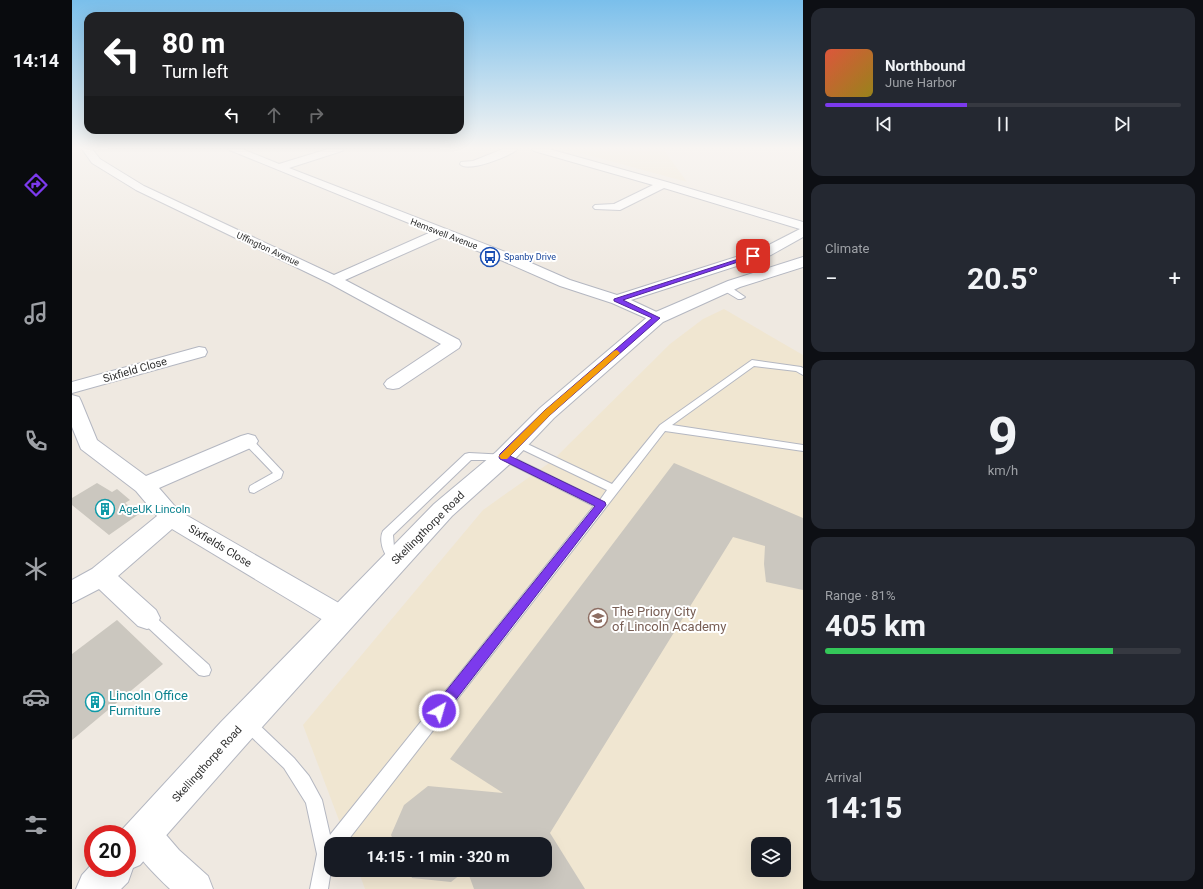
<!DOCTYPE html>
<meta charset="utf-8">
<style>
:root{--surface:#171b24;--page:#242831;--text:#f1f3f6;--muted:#9ea1a6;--line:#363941;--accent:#7c3aed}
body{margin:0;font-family:Roboto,sans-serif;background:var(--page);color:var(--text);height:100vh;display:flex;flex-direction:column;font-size:15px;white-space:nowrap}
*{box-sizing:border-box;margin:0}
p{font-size:13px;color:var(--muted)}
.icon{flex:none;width:22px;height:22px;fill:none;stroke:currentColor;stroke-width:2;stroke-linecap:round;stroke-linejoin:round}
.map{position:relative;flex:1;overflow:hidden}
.panel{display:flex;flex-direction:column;gap:8px;padding:8px;background:#0d0f14;width:400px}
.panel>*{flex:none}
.banner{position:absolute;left:12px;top:12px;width:380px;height:122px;border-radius:12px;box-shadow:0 4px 16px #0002;background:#202124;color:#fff;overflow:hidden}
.buttons{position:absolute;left:679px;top:837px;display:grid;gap:8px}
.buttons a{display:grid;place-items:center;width:40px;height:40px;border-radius:8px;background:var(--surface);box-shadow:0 4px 16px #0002;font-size:20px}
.speed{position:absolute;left:12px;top:825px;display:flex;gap:8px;font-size:20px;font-weight:700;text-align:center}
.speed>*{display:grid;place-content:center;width:52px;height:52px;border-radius:50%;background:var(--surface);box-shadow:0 4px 16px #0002;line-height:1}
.speed .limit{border:6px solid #d22;background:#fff;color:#111}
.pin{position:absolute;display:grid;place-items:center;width:34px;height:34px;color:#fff;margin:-17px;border-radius:8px;box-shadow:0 2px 6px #0006}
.me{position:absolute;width:44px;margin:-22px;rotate:38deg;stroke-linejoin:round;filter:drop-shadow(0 0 3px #0008)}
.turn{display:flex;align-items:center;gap:14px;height:84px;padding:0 12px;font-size:18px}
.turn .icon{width:52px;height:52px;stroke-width:2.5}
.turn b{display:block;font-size:28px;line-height:34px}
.lanes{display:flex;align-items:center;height:38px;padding:0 12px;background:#0003;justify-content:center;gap:20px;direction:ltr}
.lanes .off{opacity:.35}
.big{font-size:30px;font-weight:700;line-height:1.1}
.panel .tile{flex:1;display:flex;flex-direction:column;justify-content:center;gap:6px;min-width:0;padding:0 14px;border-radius:12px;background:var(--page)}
.panel .dial{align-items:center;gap:0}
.dial b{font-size:52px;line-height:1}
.song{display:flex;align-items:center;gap:12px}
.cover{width:48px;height:48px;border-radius:6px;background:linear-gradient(135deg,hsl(10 70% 55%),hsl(50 70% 35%))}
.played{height:4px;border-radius:2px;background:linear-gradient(90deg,var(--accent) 40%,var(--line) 40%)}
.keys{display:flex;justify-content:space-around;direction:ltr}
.heat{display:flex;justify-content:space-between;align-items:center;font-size:22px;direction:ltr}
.charge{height:6px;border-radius:3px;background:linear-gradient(90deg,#34c759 81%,var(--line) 0)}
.trip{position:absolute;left:252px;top:837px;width:228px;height:40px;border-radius:12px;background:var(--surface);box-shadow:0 4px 16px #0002;font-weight:700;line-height:40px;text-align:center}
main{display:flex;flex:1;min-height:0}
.tabs{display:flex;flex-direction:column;width:72px;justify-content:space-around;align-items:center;background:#090b0e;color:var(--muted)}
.tabs .icon{width:28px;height:28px}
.tabs .current{color:var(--accent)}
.tabs b{font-size:18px;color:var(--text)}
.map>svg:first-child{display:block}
.education{fill:#f0e6d1;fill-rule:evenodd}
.building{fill:#cbc7bf}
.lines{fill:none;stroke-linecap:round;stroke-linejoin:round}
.service-casing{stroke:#b4b7c1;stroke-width:2}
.minor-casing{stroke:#b4b7c1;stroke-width:2}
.secondary-casing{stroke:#b4b7c1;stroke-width:2}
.service{fill:#fff;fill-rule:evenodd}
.minor{fill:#fff;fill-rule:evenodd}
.secondary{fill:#fff;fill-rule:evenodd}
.route{fill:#7c3aed;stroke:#51269a}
.slow{fill:#f59e0b}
.labels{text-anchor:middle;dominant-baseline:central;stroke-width:4;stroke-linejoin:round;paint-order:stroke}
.far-street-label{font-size:9px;fill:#2e2e2e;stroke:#fff}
.far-transit-label{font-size:9px;fill:#164399;stroke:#fff;text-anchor:start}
.street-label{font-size:11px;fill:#2e2e2e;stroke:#fff}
.culture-label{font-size:11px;fill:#0d838f;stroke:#fff;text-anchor:start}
.near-education-label{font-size:13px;fill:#785e54;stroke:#fff;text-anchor:start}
.near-culture-label{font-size:13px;fill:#0d838f;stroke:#fff;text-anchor:start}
</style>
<main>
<nav class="tabs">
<b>14:14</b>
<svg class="icon current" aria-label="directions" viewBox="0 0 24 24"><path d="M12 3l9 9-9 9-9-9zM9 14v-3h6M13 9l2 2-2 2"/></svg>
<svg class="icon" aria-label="music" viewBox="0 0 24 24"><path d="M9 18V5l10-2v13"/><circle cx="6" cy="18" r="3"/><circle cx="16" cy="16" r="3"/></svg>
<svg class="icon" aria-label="phone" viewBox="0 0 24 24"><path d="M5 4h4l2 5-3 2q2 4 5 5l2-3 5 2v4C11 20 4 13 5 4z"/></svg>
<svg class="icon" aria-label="climate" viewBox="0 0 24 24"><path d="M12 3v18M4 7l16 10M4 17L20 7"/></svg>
<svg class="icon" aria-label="car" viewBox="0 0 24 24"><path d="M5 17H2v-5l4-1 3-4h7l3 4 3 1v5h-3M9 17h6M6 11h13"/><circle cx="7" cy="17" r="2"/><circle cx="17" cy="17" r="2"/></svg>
<svg class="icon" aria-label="filters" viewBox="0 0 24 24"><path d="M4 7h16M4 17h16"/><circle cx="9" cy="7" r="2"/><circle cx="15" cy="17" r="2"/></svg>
</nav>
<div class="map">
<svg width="731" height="889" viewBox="0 0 731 889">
<rect width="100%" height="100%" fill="#efe9e1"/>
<!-- education -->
<g class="education">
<path d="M494 149H591L615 182Z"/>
<path d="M652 309 731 355V889H293L286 870H473V844H276L231 725 411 510 480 461 598 344 631 319ZM686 844H712V870H686Z"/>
</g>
<!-- building -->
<g class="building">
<path d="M602 463 731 518V590L694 582 692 564 693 546 661 537 478 833 513 889H402L395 870H473V844H323L319 835 332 805 356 786 431 793 378 759Z"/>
<path d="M25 483 40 492 45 489 58 500 53 503 67 514 37 535 0 505V498Z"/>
<path d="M45 620 91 664 0 740V654Z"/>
<path d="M336 870H394L379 882 340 878Z"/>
</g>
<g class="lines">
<defs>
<g id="service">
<path d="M651 286H657L673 297 669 299H666L651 290Z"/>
<path d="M680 360 729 367 731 368V375L724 371 682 366 600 425 731 445V451L593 431 273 844H259V870L256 889H238L245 854 234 803 212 768 171 729 169 724 171 719 176 717 181 719 222 758 237 776 250 800 258 835 522 506 430 460H399L321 535 322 547 331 559 329 562C315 567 305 542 311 531L393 454 397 453 436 455 528 500 535 490 441 445 440 443 441 441H449L540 484 588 425Z"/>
<path d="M176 438 180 439 211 472 209 478 182 493 178 492 177 489 178 486 201 473 172 443 171 441 172 439Z"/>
<path d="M75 612 80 614 137 665 139 670 137 675 132 676 127 675 70 622 68 618 70 614Z"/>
</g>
<g id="minor">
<path d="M10 149H20L28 159 72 186 262 275 359 232 155 149H170L207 164 256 149H272L270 151 217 168 441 255 498 280 545 295 689 249 728 229 592 188 548 210 523 209 521 207 523 205 542 204 581 185 462 151 460 149H477L595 182 731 222V237L699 255 559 300 591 315 593 318 591 321 585 323 540 303 488 286 431 261 370 237 273 280 387 340 389 344 387 348 327 388 321 389 315 388 312 384 315 380 369 344 257 283 64 190 20 163Z"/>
<path d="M431 149H446C438 156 396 173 388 164L389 162 401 161Z"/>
<path d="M127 347 133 348 135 352 133 356 0 393V382Z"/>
<path d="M0 395 7 397 9 401 25 440 74 476 169 436 176 434 183 436 186 441 183 446 87 488 107 511 279 610 283 618 279 626 270 629 261 626 100 529 46 576 84 610 88 618 84 626 75 629 66 626 27 589 0 603V580L20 569 85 516 64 491 9 449 0 427Z"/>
<path d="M71 817 83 822 107 850 136 876 141 889H98C81 873 63 855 54 834L59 822Z"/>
</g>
<path id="secondary" d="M731 257V267L668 287 591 322 482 418 440 462 380 516 173 746 68 865 61 868 56 882 49 889H4L10 875 21 863V868H55V834H46L149 722 362 504 424 452 468 408 579 314 656 281Z"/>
</defs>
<!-- service casing -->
<use href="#service" class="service-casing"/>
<!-- minor casing -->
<use href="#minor" class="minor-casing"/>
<!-- secondary casing -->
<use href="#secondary" class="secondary-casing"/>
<!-- service -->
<use href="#service" class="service"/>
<!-- minor -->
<use href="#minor" class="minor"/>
<!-- secondary -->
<use href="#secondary" class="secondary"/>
</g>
<!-- sky -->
<linearGradient id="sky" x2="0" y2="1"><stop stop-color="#7abfeb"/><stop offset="0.54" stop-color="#f8f5f2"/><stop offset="1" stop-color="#f8f5f2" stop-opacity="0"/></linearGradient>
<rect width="731" height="274" fill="url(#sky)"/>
<!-- route -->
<path class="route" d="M679 255 684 256 551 300 588 318 478 415 438 456 533 502 534 505 372 715 367 717 362 715 360 711 362 706 523 506 428 459 427 457 428 454 472 411 580 318 542 301V299Z"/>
<!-- slow -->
<path class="slow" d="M545 350 548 353 547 354 478 415 435 459H429L427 456 472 411 542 351Z"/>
<!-- icons -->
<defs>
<symbol id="bus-ring" viewBox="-11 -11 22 22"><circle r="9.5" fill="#fff" stroke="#1a4fb4" stroke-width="1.5"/><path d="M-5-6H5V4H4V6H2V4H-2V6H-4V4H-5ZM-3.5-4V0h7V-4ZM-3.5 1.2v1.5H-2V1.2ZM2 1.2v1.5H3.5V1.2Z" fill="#1a4fb4"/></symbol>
<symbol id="building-ring" viewBox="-11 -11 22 22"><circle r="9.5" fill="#fff" stroke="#0f9aa8" stroke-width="1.5"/><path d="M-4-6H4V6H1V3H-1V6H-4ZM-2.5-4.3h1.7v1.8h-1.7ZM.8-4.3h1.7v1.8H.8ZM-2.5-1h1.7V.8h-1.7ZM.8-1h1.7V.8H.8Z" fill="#0f9aa8"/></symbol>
<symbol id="school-ring" viewBox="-11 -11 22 22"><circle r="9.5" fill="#fff" stroke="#8d6e63" stroke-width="1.5"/><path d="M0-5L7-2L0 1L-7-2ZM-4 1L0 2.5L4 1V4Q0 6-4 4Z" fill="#8d6e63"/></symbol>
</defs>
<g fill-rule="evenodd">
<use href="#bus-ring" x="407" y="246" width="22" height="22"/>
<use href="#building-ring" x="22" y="498" width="22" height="22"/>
<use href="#school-ring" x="515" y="607" width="22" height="22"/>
<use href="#building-ring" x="12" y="691" width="22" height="22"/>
</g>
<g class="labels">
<!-- far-street labels -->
<g class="far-street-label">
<text transform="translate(372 234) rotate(21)">Hemswell Avenue</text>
<text transform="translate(196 249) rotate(25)">Uffington Avenue</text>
</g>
<!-- far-transit labels -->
<g class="far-transit-label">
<text x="432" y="257">Spanby Drive</text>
</g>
<!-- street labels -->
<g class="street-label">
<text transform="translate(63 370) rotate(-16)">Sixfield Close</text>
<text transform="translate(356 528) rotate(-45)">Skellingthorpe Road</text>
<text transform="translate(148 546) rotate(31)">Sixfields Close</text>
<text transform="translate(135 764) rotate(-48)">Skellingthorpe Road</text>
</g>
<!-- culture labels -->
<g class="culture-label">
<text x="47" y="509">AgeUK Lincoln</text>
</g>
<!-- near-education labels -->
<g class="near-education-label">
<text x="540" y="611">The Priory City<tspan x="540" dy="15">of Lincoln Academy</tspan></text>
</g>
<!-- near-culture labels -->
<g class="near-culture-label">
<text x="37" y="695">Lincoln Office<tspan x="37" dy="15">Furniture</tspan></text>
</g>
</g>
</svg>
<div class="buttons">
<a><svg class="icon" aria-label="layers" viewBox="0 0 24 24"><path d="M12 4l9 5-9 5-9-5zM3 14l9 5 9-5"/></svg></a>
</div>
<div class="speed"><div class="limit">20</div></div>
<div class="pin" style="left:681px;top:256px;background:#d93025"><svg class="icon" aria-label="arrive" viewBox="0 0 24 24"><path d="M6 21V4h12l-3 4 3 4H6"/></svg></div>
<svg class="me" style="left:367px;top:711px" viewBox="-20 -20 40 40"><circle r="17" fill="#7c3aed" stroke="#fff" stroke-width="3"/><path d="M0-11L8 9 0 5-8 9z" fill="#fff"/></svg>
<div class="trip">14:15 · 1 min · 320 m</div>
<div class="banner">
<div class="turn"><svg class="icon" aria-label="left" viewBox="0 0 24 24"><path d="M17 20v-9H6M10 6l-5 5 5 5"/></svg><div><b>80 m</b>Turn left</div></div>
<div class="lanes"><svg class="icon" aria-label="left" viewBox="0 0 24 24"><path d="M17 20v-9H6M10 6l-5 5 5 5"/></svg><svg class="icon off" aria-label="ahead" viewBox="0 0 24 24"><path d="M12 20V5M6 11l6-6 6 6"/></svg><svg class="icon off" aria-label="right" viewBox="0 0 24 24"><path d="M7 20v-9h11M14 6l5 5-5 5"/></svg></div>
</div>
</div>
<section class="panel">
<div class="tile">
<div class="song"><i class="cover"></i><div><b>Northbound</b><p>June Harbor</p></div></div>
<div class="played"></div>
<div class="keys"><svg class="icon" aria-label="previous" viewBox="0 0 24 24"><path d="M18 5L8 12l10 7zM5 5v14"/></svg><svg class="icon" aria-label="pause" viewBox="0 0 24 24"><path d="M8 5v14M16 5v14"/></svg><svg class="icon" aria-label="next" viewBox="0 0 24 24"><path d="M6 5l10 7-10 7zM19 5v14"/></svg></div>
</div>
<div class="tile"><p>Climate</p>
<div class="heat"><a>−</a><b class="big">20.5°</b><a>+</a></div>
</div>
<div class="tile dial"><b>9</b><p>km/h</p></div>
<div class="tile"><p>Range · 81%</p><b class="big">405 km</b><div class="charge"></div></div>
<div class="tile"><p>Arrival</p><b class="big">14:15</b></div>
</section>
</main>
